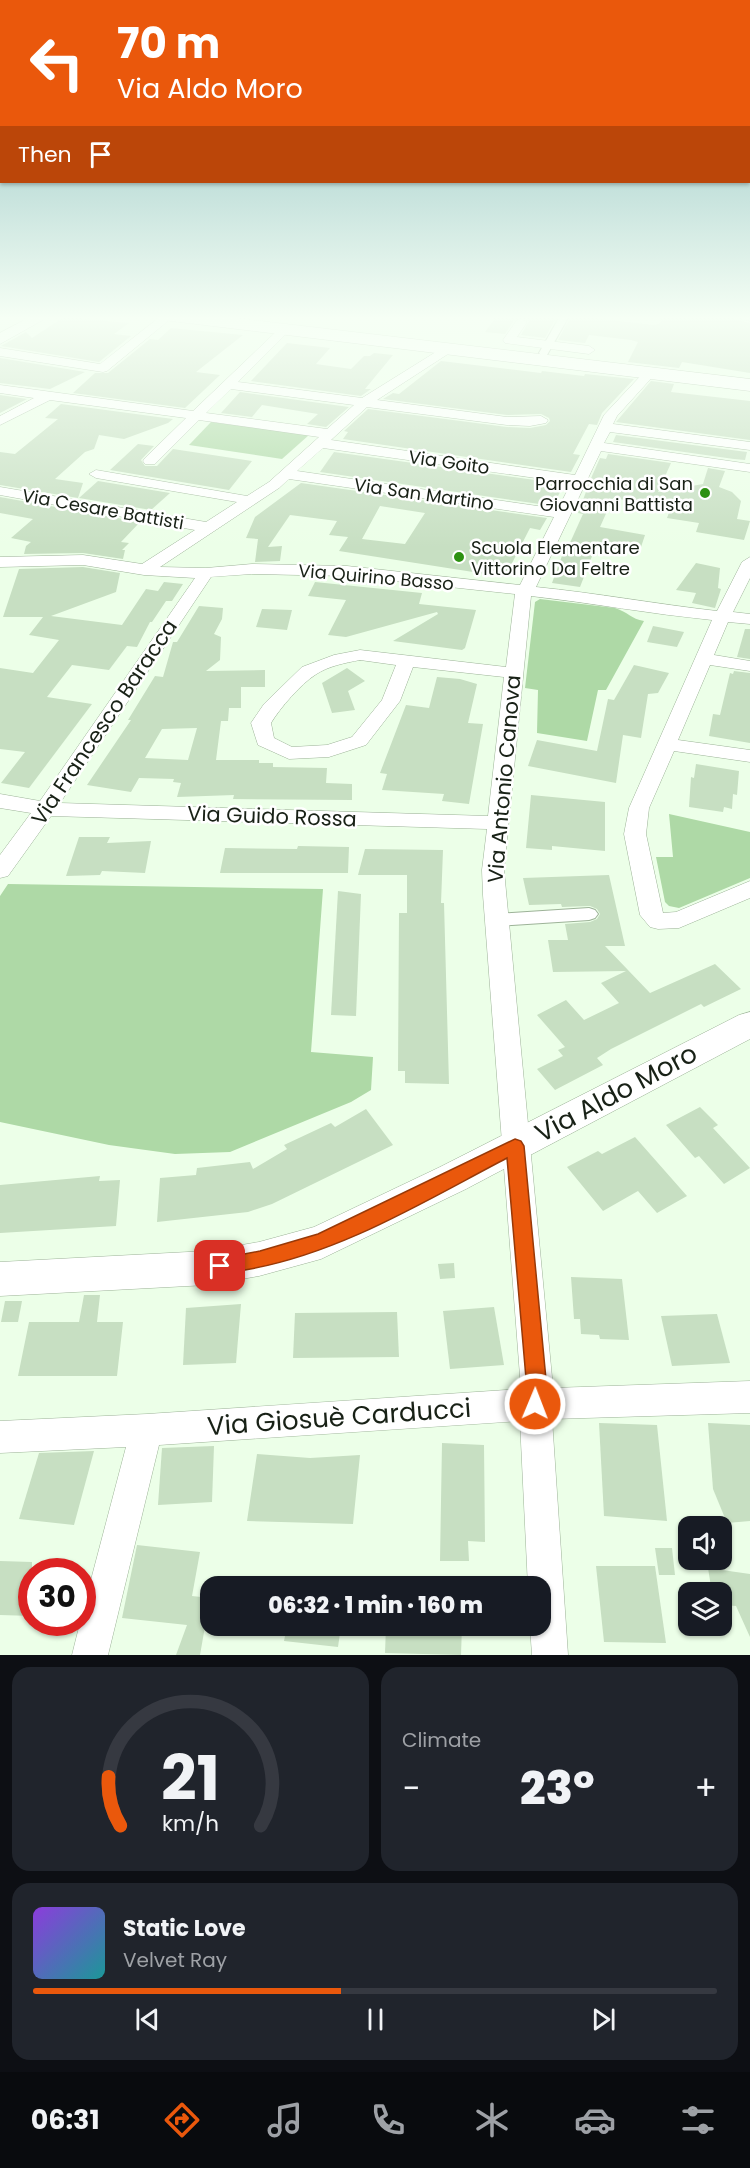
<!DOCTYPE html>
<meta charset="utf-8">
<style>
:root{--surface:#171b24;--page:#20242c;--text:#f1f3f6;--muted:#9ea1a6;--line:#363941;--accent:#ea580c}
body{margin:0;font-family:Poppins,sans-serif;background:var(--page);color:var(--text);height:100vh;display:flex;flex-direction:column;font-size:22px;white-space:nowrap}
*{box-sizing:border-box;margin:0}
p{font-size:20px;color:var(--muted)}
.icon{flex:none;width:33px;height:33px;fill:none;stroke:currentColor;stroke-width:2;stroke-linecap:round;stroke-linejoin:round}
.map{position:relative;height:1655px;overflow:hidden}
.panel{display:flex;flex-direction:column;gap:12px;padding:12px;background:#0d0f14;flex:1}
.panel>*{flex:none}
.hud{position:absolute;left:0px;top:0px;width:750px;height:183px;box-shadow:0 2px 4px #0004;background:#ea580c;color:#fff;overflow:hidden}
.controls{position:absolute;left:678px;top:1516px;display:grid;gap:12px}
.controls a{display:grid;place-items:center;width:54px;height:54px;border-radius:12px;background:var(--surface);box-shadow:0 2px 4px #0004;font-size:30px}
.speed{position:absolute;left:18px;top:1558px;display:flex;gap:12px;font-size:30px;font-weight:700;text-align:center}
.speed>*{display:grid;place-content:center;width:78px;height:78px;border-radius:50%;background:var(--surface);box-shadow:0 2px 4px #0004;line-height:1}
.speed .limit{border:9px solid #d22;background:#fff;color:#111}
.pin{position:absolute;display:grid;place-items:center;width:51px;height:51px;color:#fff;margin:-26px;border-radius:12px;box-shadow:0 3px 9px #0006}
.me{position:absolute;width:66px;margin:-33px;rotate:1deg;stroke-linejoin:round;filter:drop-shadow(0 0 4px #0008)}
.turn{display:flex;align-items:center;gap:21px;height:126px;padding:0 18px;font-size:27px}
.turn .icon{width:78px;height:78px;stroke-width:2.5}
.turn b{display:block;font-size:42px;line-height:51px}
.then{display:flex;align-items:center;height:57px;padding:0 18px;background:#0003;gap:12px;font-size:22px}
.big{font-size:45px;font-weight:800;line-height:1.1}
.panel .widget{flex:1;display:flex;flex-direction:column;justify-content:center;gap:9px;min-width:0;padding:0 21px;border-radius:18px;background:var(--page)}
.panel .dial{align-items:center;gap:0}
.dial svg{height:156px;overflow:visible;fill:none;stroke:var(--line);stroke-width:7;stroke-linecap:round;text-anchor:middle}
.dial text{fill:var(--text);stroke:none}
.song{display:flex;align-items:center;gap:18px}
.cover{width:72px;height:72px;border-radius:9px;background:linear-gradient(135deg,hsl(270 70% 55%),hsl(180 70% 35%))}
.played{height:6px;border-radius:3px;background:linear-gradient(90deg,var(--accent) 45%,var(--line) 45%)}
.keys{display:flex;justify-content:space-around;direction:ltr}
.heat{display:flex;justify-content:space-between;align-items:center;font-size:33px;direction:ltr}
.panel .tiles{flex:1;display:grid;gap:12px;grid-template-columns:1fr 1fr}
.widget:last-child{grid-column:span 2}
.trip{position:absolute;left:200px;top:1576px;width:351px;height:60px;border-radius:18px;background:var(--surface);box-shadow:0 2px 4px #0004;font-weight:800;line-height:60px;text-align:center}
.menu{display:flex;height:96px;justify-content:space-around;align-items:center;background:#090b0e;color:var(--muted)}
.menu .icon{width:42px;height:42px}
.menu .selected{color:var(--accent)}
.menu b{font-size:27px;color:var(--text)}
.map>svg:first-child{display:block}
.green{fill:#aed9a6}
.building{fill:#c7dfc2;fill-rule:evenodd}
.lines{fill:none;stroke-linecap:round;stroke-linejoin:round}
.pedestrian-casing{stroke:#9db398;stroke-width:2}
.minor-casing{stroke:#9db398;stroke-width:1}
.tertiary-casing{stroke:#9db398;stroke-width:1}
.primary-casing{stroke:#9db398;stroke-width:1}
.pedestrian{fill:#fff;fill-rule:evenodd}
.minor{fill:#fff;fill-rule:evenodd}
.tertiary{fill:#fff;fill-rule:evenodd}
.primary{fill:#fff;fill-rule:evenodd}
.route{fill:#ea580c;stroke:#983908;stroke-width:1.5}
.poi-dot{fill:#2d9112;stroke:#fff;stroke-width:2}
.labels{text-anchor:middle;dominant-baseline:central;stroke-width:5;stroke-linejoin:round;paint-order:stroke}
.far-street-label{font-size:18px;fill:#182116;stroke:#fff}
.far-poi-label{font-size:18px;fill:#182116;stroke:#fff;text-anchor:end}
.street-label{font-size:21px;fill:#182116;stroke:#fff}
.near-street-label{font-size:26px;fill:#182116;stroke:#fff}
</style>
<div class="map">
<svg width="750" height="1655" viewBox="0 0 750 1655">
<rect width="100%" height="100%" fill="#ecffe8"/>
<!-- green -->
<g class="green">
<path d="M211 422 309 435 282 459 189 445Z"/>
<path d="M540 599 615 608C628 612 631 619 644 621L606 690H598L587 741 537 733 538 690 525 688 535 602Z"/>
<path d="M669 814 750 832V878L679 908 669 906 665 902 656 857H673Z"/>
<path d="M8 884 323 889 311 1052 373 1057 371 1090 351 1102 230 1152 175 1154 109 1145 0 1122V896Z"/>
</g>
<!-- building -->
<g class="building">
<path d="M503 316H557L545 338 521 335 529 321 520 317 515 319 505 334 485 332 496 317Z"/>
<path d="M571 316H595L594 318 653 325 659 324 663 316 694 319 695 316H734L735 319 750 323V373L682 362 679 368 628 362 638 342 631 340 589 335 585 343 558 340Z"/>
<path d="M64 317 129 323 114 334 131 336 99 362 1 346 26 332 32 338Z"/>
<path d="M171 328 243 335 196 372 220 375 185 408 73 393 95 373H108L150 339 158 340Z"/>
<path d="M287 343 330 348 316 364 351 369 364 356H370L374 353 393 355 365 389H371L361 396 251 381Z"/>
<path d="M0 359V358L85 372 50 389 0 383Z"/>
<path d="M441 361 541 373 542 371 584 376 585 374 634 379 602 413 597 425 589 424 573 454 580 455 571 472 343 439 348 432 344 431 368 409 507 427 530 428 546 425 550 421 549 418 541 414 507 415 383 399 393 393 399 394Z"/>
<path d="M651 381 674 384 671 392 750 401V440L616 422Z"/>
<path d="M240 392 349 407 326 427 307 424 318 414 262 405 252 417 221 413Z"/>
<path d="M0 395 27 399 0 413Z"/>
<path d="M61 404 173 419 168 423 124 439 99 435 94 449 85 452 55 479 83 483 78 498 0 485V452L15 454 58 419 45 418Z"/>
<path d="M616 435 747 452 745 460 734 459 613 442Z"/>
<path d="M138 444 154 446 141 460 145 466H157L173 449 252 461 229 490 110 470Z"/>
<path d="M334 452 564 484 553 506 320 472Z"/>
<path d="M608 454 671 463 658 492 703 484 708 468 725 471 719 487 732 492 741 501 737 519 750 521 744 540 696 532 699 523 667 518 671 507 613 498 600 527 645 535 639 553 596 546 580 587 552 583 566 545H569L583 514 578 513 592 476 600 458 606 459Z"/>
<path d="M98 481 170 493 151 510 79 498Z"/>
<path d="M301 483 547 518 540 530 530 528 505 577 339 551 348 537 329 535 337 521 290 515 268 547 282 546 280 561 255 562 258 539 246 538 255 517ZM380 506 425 513 405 544 362 539Z"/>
<path d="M0 497 140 522 121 542 129 543 122 550H125L123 559 83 553 24 554 26 546 31 542 11 538 33 519 0 513Z"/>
<path d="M696 563 720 568 718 588 721 589 715 608 692 603 696 593 676 590Z"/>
<path d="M83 567 120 573 116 592 51 616 122 625 146 589 158 591 164 582 183 584 172 601H166L152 622H150L137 647 127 646 109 670 72 665 47 697 92 704 29 788 1 783 25 752 0 749V668L33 673 59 640 29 635 43 617H3L19 569Z"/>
<path d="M315 582 422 593 419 604 476 610 465 648 462 650 393 641 438 614 437 612 346 637 328 635 346 600 308 596Z"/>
<path d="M199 606 223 608 222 619 214 634 221 637 220 660 206 671 265 670V687H241V708H229L228 721H221L216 760H259V763H273V767L327 768 326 783 352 784V800L233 799 234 795 177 797 181 783 173 782 174 779 139 778 131 792 87 785 131 720H128L155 676 163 677 173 642H177ZM197 728 188 760 145 758 162 729Z"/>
<path d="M262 609 292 610 287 630 256 627Z"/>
<path d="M653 626 684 632 677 647 647 642Z"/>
<path d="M745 629H750V659L737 657Z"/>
<path d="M634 665 669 673 658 693 648 694 641 738 623 735 616 783 528 766 537 740 597 751 608 699 614 700Z"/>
<path d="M347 668 365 681 348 691 355 710 332 713 322 683Z"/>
<path d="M734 671 750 673V743L709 736 713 714 720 715 730 673 733 674Z"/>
<path d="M437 677 460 679 477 684 468 723 483 724 469 804 442 801 444 794 382 790 387 774 380 773 406 705 429 708Z"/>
<path d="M696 764 739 771 737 795 733 794 732 809 724 807 723 812 689 807 691 777 694 778Z"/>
<path d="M531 795 605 802V851L552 846V850L526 848Z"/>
<path d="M79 837H110L107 843 151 841 145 873 102 871 100 875 66 876Z"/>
<path d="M298 846 349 847 348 873H220L225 848 297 849Z"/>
<path d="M365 849 443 850 441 903H444L449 1084 405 1083V1071H398L399 913H407V875H358Z"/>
<path d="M609 875 625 946H605L650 993 715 964 741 989 704 1007 701 1004 611 1049 597 1058 603 1065 555 1090 537 1069 563 1056 558 1050 565 1047 537 1015 566 1000 584 1020 619 1003 601 983 626 971 553 972 548 940H568L565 924 590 922 597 919 600 914 597 909 590 906 562 907 561 904 529 905 523 878Z"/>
<path d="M338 891 361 894 356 1016 331 1015Z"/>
<path d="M700 1107 718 1125 713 1128 750 1168 724 1184 699 1156 695 1158 666 1125Z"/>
<path d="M366 1109 393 1145 272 1204 248 1212 157 1222 160 1178 196 1175 197 1168 250 1162 253 1169 287 1149 284 1145 331 1123 335 1127Z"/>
<path d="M635 1137 687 1196 657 1213 638 1191 603 1211 567 1167 598 1151 602 1154Z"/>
<path d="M100 1176 99 1181 120 1180 116 1226 0 1233V1185Z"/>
<path d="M454 1263 455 1278 440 1279 438 1264Z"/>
<path d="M571 1277 622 1279 629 1340 600 1339 599 1335 581 1334 580 1319H574Z"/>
<path d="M84 1295H100L97 1322H123L117 1376H18L29 1322H79Z"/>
<path d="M5 1301H22L18 1322H1Z"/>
<path d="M241 1304 236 1363 183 1365 186 1308Z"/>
<path d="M494 1307 504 1365 450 1369 443 1311Z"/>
<path d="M397 1312 399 1357 293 1358 295 1313Z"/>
<path d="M717 1314 730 1363 672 1366 661 1316Z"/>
<path d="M599 1423 657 1425 667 1521 604 1516Z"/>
<path d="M708 1423 750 1425V1521L727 1523 713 1489Z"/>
<path d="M442 1443 484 1445 485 1542 468 1541 469 1561H440Z"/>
<path d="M214 1446 212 1502 158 1505 162 1448Z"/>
<path d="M94 1451 74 1525 19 1519 39 1453Z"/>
<path d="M257 1454 310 1458 360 1455 353 1524 247 1521Z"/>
<path d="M137 1545 200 1552 192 1596 210 1598 200 1655H176L187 1625 122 1618Z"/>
<path d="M655 1548H672L675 1575H659Z"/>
<path d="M0 1561 32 1562V1616L0 1615Z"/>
<path d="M596 1566H655L666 1643 604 1642Z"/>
<path d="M708 1568 750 1574V1637L736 1606 722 1605V1593H712Z"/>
<path d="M287 1626H341L338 1647 284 1641Z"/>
<path d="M386 1626H462L461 1655 385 1653Z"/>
</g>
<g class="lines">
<defs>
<g id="pedestrian">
<path d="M560 316H569L547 355H541L539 353Z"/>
<path d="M589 908 595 910 598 914 595 918 589 920 495 926 489 924 486 920 489 916 495 914Z"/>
</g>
<g id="minor">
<path d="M161 316H174L107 371 103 372 0 356V348L100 364Z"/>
<path d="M736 316H750V321L738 318Z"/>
<path d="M521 319 527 322 517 337 589 346 595 350 589 354 505 343 503 340 517 320Z"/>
<path d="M284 326 288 328V332L238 382 362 398 447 345 453 349 451 352 377 400 507 417 541 416 548 420 546 423 530 426 507 425 367 407 331 440 575 475 604 415 646 370 650 369 656 373 617 416 613 424 750 442V450L610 432 604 443 750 464V472L601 451 536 587C596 593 656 604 717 611L742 562 750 557V578L733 612 750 614V624L728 622 714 655 750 661V671L710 665 678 740 750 750V762L674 751 649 808 646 834 663 913 676 912 750 881V898L679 928 658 929 650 927 640 915 624 834 629 808 712 620C651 614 592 603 531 596L504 870 553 1388 750 1381V1413L552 1419 568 1655H532L530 1626H540V1587H528L520 1421 159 1445 108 1655H72L80 1623H82V1614L126 1447 0 1453V1421L147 1414 521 1389 483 895 482 870 487 829 51 816 8 876 0 878V855L31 813 0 808V794L40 801 195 578 144 575 83 565 0 567V557L83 555 142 564 195 530 0 495V487L206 522 237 502 96 478 89 474 96 470 247 496 269 482 319 437 199 420 155 464H145L143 461 145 458 186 418 50 400 0 425V416L34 398 0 393V385L193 411 280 328ZM231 389 354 405 327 429 206 413ZM323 448 571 483 558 509 297 471ZM289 479 554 517 520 585 347 566 252 564 206 568 160 567 279 488ZM252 574 347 576 515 594 506 667 360 650 334 655 302 667 264 704 251 723 258 745 289 759 329 757 366 745 400 701 413 667 504 677 488 816 60 803 211 577ZM360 660 396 665 382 700 352 737 327 745 292 747 274 738 271 723C280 708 301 684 315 675 328 666 345 663 360 660Z"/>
</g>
<g id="tertiary">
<path d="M32 316H50L0 344V333Z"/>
<path d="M750 1012V1039L466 1189 321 1259 259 1276 207 1285 0 1296V1262L207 1251 259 1242 314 1227 440 1167 739 1015Z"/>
</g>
<path id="primary" d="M162 316H218L750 379V391L171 321 165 320Z"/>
</defs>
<!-- pedestrian casing -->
<use href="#pedestrian" class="pedestrian-casing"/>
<!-- minor casing -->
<use href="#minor" class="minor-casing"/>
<!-- tertiary casing -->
<use href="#tertiary" class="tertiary-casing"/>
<!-- primary casing -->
<use href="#primary" class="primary-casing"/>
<!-- pedestrian -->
<use href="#pedestrian" class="pedestrian"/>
<!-- minor -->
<use href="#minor" class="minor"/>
<!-- tertiary -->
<use href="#tertiary" class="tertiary"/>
<!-- primary -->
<use href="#primary" class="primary"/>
</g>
<!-- sky -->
<linearGradient id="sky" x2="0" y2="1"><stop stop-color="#7db7b8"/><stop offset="0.58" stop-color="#f6fff5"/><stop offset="1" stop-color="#f6fff5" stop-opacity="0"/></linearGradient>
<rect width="750" height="548" fill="url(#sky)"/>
<!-- route -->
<path class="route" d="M515 1139 521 1141 524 1146 547 1390 542 1411 535 1414 528 1411 525 1404 527 1390 507 1158C423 1202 339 1254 245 1270 234 1272 223 1276 213 1272L210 1266 213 1260 260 1251 318 1234Z"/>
<!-- markers -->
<g class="poi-dot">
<circle cx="705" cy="493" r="6"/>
<circle cx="459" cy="557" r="6"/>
</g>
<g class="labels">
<!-- far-street labels -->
<g class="far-street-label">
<text transform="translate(449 462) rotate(8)">Via Goito</text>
<text transform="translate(424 494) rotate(8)">Via San Martino</text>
<text transform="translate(103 509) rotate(10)">Via Cesare Battisti</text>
<text transform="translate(376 577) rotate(5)">Via Quirino Basso</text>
</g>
<!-- far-poi labels -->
<g class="far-poi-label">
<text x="693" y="483">Parrocchia di San<tspan x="693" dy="21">Giovanni Battista</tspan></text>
<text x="471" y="547" text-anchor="start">Scuola Elementare<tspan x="471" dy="21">Vittorino Da Feltre</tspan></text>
</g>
<!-- street labels -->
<g class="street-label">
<text transform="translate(104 722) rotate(-56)">Via Francesco Baracca</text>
<text transform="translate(504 779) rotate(-85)">Via Antonio Canova</text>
<text transform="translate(272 816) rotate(2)">Via Guido Rossa</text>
</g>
<!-- near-street labels -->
<g class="near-street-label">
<text transform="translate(616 1093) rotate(-28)">Via Aldo Moro</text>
<text transform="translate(339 1417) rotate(-4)">Via Giosuè Carducci</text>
</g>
</g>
</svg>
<div class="controls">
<a><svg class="icon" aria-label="sound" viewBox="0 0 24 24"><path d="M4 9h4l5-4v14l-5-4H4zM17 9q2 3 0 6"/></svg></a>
<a><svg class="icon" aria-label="layers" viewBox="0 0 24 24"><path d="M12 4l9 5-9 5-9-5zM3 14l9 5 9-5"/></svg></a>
</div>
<div class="speed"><div class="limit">30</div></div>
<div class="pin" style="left:220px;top:1266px;background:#d93025"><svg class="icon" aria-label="arrive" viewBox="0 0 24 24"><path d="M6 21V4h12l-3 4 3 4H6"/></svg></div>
<svg class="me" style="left:535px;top:1404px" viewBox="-20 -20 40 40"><circle r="17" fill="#ea580c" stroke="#fff" stroke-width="3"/><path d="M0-11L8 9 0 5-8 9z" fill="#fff"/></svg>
<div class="trip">06:32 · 1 min · 160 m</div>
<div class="hud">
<div class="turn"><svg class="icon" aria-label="left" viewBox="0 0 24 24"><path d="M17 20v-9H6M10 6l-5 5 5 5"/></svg><div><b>70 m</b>Via Aldo Moro</div></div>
<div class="then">Then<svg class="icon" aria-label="arrive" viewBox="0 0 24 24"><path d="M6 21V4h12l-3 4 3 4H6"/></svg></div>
</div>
</div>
<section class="panel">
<div class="tiles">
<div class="widget dial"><svg viewBox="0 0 100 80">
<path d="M14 69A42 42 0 1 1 86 69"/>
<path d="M14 69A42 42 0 0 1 8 44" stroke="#ea580c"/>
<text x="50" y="56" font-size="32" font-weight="700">21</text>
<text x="50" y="72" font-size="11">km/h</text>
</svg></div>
<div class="widget"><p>Climate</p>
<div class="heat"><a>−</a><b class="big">23°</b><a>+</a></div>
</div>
<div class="widget">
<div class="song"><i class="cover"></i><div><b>Static Love</b><p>Velvet Ray</p></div></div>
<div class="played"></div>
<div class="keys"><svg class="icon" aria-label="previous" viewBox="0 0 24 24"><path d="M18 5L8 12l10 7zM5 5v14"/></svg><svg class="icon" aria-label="pause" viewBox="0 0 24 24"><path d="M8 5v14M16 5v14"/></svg><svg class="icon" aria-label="next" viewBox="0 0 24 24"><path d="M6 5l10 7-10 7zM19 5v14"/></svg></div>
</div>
</div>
</section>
<nav class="menu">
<b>06:31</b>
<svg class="icon selected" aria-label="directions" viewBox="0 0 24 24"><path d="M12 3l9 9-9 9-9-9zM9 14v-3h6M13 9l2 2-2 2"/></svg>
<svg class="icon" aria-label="music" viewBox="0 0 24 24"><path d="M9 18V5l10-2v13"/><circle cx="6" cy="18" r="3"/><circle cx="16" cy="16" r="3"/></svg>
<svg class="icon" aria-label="phone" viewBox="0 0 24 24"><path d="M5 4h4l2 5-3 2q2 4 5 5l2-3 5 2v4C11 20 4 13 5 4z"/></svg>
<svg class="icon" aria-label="climate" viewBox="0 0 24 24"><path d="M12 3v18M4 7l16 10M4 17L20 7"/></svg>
<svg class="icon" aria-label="car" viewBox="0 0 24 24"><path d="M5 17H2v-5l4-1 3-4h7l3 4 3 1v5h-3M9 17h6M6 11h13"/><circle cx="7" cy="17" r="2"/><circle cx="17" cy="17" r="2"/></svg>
<svg class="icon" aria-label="filters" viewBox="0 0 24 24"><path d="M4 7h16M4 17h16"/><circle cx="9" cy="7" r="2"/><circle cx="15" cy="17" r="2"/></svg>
</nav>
